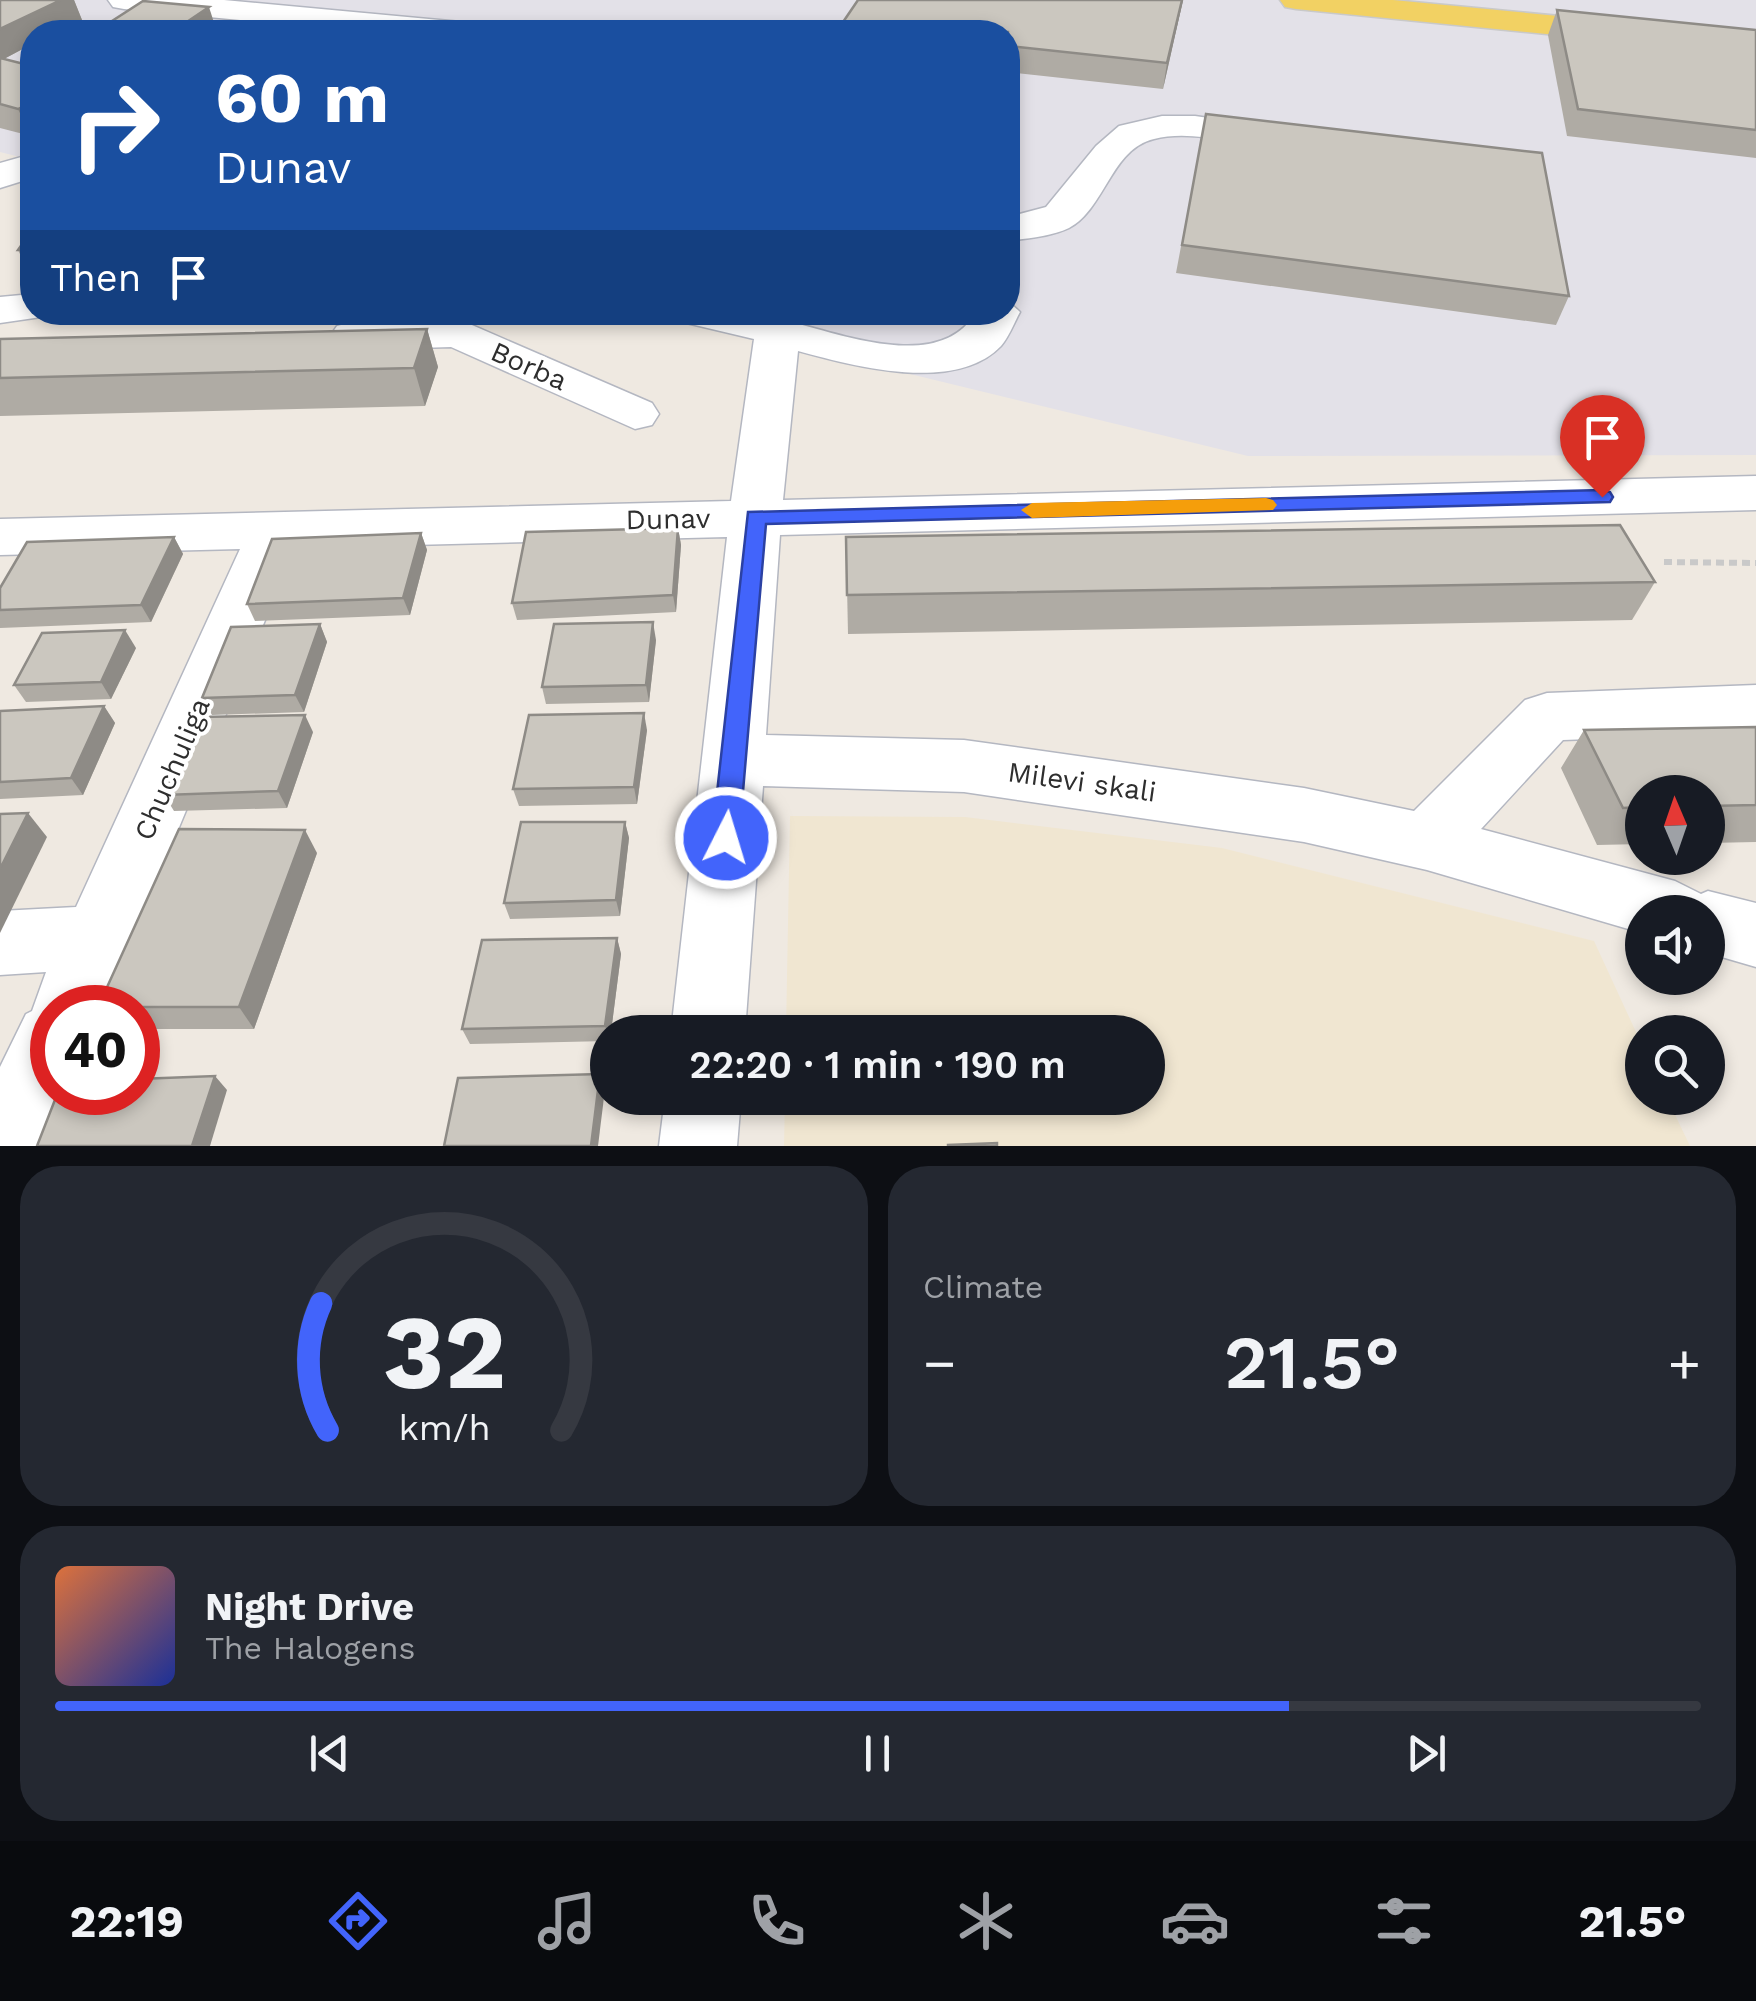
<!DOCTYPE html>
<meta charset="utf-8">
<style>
:root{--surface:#171b24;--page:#242831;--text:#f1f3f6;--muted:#9ea1a6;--line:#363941;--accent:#4264fb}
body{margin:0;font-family:"Work Sans",sans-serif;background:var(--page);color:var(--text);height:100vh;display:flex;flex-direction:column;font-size:38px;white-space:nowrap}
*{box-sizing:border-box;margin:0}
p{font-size:32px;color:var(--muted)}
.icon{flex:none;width:55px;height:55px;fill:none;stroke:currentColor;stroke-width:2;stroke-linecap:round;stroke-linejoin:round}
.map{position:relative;height:1146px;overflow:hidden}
.drawer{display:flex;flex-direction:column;gap:20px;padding:20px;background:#0d0f14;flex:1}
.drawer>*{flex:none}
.banner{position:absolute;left:20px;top:20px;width:1000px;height:305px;border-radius:40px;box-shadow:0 5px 15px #0003;background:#1a4fa0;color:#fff;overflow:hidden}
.needle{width:65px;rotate:358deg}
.fabs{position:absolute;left:1625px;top:775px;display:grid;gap:20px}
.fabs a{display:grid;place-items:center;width:100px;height:100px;border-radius:50%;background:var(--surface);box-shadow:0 5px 15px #0003;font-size:50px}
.speed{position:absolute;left:30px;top:985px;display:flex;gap:20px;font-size:50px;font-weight:700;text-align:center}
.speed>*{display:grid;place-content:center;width:130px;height:130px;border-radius:50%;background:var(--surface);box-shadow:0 5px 15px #0003;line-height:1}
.speed .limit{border:15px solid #d22;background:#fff;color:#111}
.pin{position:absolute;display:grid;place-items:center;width:85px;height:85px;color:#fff;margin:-102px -42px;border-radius:50% 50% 50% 0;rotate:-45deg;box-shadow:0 0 10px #0007}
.pin .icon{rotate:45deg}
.me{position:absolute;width:110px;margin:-55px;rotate:5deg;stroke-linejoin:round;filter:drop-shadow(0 0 8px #0008)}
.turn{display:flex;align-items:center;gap:35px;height:210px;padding:0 30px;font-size:45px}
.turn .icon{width:130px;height:130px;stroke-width:2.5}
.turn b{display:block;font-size:70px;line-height:85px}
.then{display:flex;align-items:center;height:95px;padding:0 30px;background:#0003;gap:20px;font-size:38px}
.big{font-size:75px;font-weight:600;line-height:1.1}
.drawer .widget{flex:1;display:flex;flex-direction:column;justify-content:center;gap:15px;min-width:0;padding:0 35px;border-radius:40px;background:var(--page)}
.drawer .dial{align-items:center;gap:0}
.dial svg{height:260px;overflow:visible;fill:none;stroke:var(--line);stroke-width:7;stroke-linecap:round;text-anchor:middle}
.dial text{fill:var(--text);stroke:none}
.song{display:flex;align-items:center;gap:30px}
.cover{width:120px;height:120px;border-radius:15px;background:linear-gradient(135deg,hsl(20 70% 55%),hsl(230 70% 35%))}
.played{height:10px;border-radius:5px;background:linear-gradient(90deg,var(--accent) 75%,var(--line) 75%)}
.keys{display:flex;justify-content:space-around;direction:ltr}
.heat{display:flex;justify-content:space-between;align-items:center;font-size:55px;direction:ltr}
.drawer .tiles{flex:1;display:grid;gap:20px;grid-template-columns:1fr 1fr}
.widget:last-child{grid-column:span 2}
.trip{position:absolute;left:590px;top:1015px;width:575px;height:100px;border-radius:50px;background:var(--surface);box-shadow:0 5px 15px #0003;font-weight:600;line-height:100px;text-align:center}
.tab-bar{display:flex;height:160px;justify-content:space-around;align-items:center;background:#090b0e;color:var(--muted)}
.tab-bar .icon{width:70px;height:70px}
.tab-bar .active{color:var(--accent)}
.tab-bar b{font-size:45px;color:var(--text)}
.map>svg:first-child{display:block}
.industrial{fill:#e3e1e8}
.education{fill:#f0e6d1}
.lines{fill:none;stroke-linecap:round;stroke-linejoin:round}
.minor-casing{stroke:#b4b7c1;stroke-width:3}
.major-casing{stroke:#c9c9c9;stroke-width:3}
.path{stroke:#c9c9c9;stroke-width:6;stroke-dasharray:8 5;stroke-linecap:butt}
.minor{fill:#fff;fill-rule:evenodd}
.major{fill:#f2d163;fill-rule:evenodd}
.wall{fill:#afaba4}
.shaded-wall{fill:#8e8b86}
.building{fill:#cbc7bf;stroke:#8e8b86;stroke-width:2.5}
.route{fill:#4264fb;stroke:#2b41a3;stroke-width:2.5}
.slow{fill:#f59e0b}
.labels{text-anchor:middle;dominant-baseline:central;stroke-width:8;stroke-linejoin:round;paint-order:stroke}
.street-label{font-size:28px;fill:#2e2e2e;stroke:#fff}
</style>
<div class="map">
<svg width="1756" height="1146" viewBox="0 0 1756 1146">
<rect width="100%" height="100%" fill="#efe9e1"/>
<!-- industrial -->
<path class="industrial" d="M0 0H1756V455L1248 456 659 313 1008 312V32H32V160L0 152Z"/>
<!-- education -->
<path class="education" d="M790 816 965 817 1222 848 1594 941 1642 1045V1098H1667L1690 1146H784L785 1098H1148V1032H786Z"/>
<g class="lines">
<defs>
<g id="minor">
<path d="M108 0H224L461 22 472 25 477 32H365L124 9 113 7Z"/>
<path d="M1162 116H1195L1278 128 1291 131 1296 139 1291 147 1278 150C1240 145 1192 129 1154 139 1111 149 1105 209 1069 228 1050 237 1027 238 1008 241V217L1046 207 1096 146 1119 126Z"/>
<path d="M32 154V178L0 188V163Z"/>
<path d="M32 294V312H50L48 316 0 323V297Z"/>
<path d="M1008 301 1020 312C1014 323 1009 337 1001 346 955 394 853 366 798 351L783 500 1756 476V510L780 535 766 735 964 740 1304 788 1414 811 1525 700 1547 693 1756 685V733L1563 740 1481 829 1675 881 1701 894 1708 891 1756 903V967L1708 953V912H1642V933L1427 870 1304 842 964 792 763 786 745 1032H671L727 537 295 548 104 1008H52V1092H66L43 1146H0V1067L26 1014 32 1011 46 972 0 975V911L76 907 240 549 0 555V519L731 501 754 339 678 321 672 312C700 312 731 309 758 314 819 324 936 381 976 312H1008Z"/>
<path d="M458 319 652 403 659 414 652 425 635 429 451 347 353 350 337 346 330 336 337 326 353 322Z"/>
<path d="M665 1098H741L737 1146H659Z"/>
</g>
<path id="major" d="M1280 0H1393L1756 35V55L1296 9 1285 7Z"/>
</defs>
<!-- minor casing -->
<use href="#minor" class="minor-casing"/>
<!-- major casing -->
<use href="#major" class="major-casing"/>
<!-- path -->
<path class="path" d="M1664 562 1756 563"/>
<!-- minor -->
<use href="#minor" class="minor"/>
<!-- major -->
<use href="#major" class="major"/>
</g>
<!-- wall -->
<g class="wall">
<path d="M0 0H74L82 20 56 32H32V44L4 59 32 66V135L31 136 0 128Z"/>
<path d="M1183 0 1163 89 1008 72V32H839V28Z"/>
<path d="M1557 10 1756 30V158L1567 136 1548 35Z"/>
<path d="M1206 114 1569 296 1556 325 1176 273Z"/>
<path d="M32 230V258H22L18 250Z"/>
<path d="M791 312H825L820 319Z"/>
<path d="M427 329 438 367 425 406 0 416V339Z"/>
<path d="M678 528 681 545 676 612 517 620 512 603Z"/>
<path d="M421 533 427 550 410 615 255 621 247 604Z"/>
<path d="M174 537 183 554 151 622 0 628V588Z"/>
<path d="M846 537 1655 582 1632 620 848 634Z"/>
<path d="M320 624 327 642 304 712 212 715 202 698Z"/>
<path d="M656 640 649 702 546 704 542 687Z"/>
<path d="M136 648 111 699 26 702 14 685Z"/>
<path d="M104 706 115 723 83 795 0 799V711Z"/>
<path d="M1756 727V842L1708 843V792H1642V844L1597 845 1561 768 1584 730Z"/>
<path d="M647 730 637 804 519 806 513 789Z"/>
<path d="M313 732 287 808 174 811 164 795Z"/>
<path d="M625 822 629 838 620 916 510 919 504 903Z"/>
<path d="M317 853 254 1029H138V1008Z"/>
<path d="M617 938 621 954 611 1032H608V1041L470 1044 462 1029Z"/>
</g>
<!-- shaded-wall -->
<g class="shaded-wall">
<path d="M61 0H74L82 20 56 32H32V44L0 61V29Z"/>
<path d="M1182 0H1183L1163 89 1167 63Z"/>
<path d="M209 7 217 32H172Z"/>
<path d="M32 102V135L31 136 18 109Z"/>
<path d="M427 329 438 367 425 406 414 368Z"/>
<path d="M678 528 681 545 676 612 673 595Z"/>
<path d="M421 533 427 550 410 615 403 598Z"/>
<path d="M174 537 183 554 151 622 141 605Z"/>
<path d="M653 622 656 640 649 702 646 685Z"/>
<path d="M320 624 327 642 304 712 295 695Z"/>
<path d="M125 630 136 648 111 699 101 682Z"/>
<path d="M104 706 115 723 83 795 71 778Z"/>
<path d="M644 713 647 730 637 804 634 787Z"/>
<path d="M305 715 313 732 287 808 278 791Z"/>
<path d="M28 813 47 837 0 933V869Z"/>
<path d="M625 822 629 838 620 916 616 900Z"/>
<path d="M305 830 317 853 254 1029 239 1007Z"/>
<path d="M617 938 621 954 611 1032H608V1034L605 1026Z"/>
<path d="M600 1074 605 1089 598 1146H591Z"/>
<path d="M215 1076 227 1090 210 1146H192Z"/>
</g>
<!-- building -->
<g class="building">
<path d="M0 0H61L0 29Z"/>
<path d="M858 0H1182L1167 63 1008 46V32H877L839 28Z"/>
<path d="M143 1 209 7 172 32H95Z"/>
<path d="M1557 10 1756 30V130L1578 109Z"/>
<path d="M0 58 32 66V102L18 109 0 104Z"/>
<path d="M1206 114 1542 153 1569 296 1182 245Z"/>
<path d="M32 230V250H18Z"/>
<path d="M427 329 414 368 0 378V339Z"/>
<path d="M1620 525 1655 582 847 595 846 537Z"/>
<path d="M678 528 673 595 512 603 526 532Z"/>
<path d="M421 533 403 598 247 604 272 539Z"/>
<path d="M174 537 141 605 0 610V588L27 542Z"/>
<path d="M653 622 646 685 542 687 554 624Z"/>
<path d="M320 624 295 695 202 698 231 627Z"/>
<path d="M125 630 101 682 14 685 42 633Z"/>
<path d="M104 706 71 778 0 782V711Z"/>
<path d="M644 713 634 787 513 789 529 715Z"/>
<path d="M305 715 278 791 164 795 197 717Z"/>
<path d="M1756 727V805L1708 806V792H1642V807L1623 808 1584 730Z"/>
<path d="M28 813 0 869V814Z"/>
<path d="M521 822H625L616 900 504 903Z"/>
<path d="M179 829 305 830 239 1007H98Z"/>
<path d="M617 938 605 1026 462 1029 482 940Z"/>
<path d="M600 1074 591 1146H444L458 1078Z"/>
<path d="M215 1076 192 1146H37L58 1092H138V1079Z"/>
<path d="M997 1143V1146H948V1145Z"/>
</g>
<!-- route -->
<path class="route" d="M1602 490 1610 492 1613 497 1610 502 766 524 739 838 735 846 726 849 716 846 712 838 748 512Z"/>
<!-- slow -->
<path class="slow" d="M1266 498 1273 500 1277 505 1273 510 1032 518 1021 510 1032 503Z"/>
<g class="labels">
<!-- street labels -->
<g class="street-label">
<text transform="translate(529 366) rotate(24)">Borba</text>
<text transform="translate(668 519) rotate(-1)">Dunav</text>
<text transform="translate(172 769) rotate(-67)">Chuchuliga</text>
<text transform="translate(1082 782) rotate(8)">Milevi skali</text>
</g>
</g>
</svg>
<div class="fabs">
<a><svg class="needle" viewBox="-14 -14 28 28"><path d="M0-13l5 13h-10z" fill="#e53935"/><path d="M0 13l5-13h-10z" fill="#9ea1a6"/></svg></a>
<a><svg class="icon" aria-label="sound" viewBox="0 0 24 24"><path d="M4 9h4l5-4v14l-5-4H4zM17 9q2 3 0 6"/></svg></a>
<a><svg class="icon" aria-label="search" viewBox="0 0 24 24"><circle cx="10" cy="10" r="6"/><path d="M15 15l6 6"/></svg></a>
</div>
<div class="speed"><div class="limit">40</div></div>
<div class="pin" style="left:1602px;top:497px;background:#d93025"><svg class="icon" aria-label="arrive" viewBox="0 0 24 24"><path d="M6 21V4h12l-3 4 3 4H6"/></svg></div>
<svg class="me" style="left:726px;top:838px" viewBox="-20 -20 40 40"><circle r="17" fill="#4264fb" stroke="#fff" stroke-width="3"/><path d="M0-11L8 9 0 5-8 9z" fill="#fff"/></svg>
<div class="trip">22:20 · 1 min · 190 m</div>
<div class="banner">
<div class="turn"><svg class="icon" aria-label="right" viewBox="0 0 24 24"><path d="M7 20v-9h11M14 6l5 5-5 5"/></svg><div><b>60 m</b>Dunav</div></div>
<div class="then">Then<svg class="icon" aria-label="arrive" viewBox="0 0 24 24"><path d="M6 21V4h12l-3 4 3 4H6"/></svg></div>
</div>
</div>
<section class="drawer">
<div class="tiles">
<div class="widget dial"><svg viewBox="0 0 100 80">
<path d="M14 69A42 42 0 1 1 86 69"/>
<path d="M14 69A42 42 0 0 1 12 30" stroke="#4264fb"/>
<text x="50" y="56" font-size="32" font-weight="700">32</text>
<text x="50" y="72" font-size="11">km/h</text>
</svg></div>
<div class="widget"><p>Climate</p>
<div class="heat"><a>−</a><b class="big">21.5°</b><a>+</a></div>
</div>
<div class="widget">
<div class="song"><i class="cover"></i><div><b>Night Drive</b><p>The Halogens</p></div></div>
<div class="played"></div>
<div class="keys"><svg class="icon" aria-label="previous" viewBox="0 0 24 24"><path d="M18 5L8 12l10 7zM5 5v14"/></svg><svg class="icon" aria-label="pause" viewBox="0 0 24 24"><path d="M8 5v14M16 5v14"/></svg><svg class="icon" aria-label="next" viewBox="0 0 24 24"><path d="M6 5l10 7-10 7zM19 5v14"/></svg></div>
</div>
</div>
</section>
<nav class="tab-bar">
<b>22:19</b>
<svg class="icon active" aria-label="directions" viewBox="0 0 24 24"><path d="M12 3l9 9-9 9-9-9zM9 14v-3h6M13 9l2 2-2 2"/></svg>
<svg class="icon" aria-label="music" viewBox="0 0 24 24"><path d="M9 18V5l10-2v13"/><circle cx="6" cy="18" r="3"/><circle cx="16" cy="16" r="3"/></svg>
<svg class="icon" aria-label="phone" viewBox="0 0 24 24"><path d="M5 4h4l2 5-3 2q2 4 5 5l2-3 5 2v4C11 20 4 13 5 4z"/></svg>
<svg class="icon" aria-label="climate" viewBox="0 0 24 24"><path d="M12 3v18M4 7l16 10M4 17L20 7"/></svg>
<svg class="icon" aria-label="car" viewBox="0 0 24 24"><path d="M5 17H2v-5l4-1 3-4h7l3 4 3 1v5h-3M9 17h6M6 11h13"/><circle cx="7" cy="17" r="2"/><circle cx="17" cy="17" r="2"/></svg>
<svg class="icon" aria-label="filters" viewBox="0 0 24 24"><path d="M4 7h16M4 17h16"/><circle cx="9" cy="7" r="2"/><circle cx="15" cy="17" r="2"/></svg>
<b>21.5°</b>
</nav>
